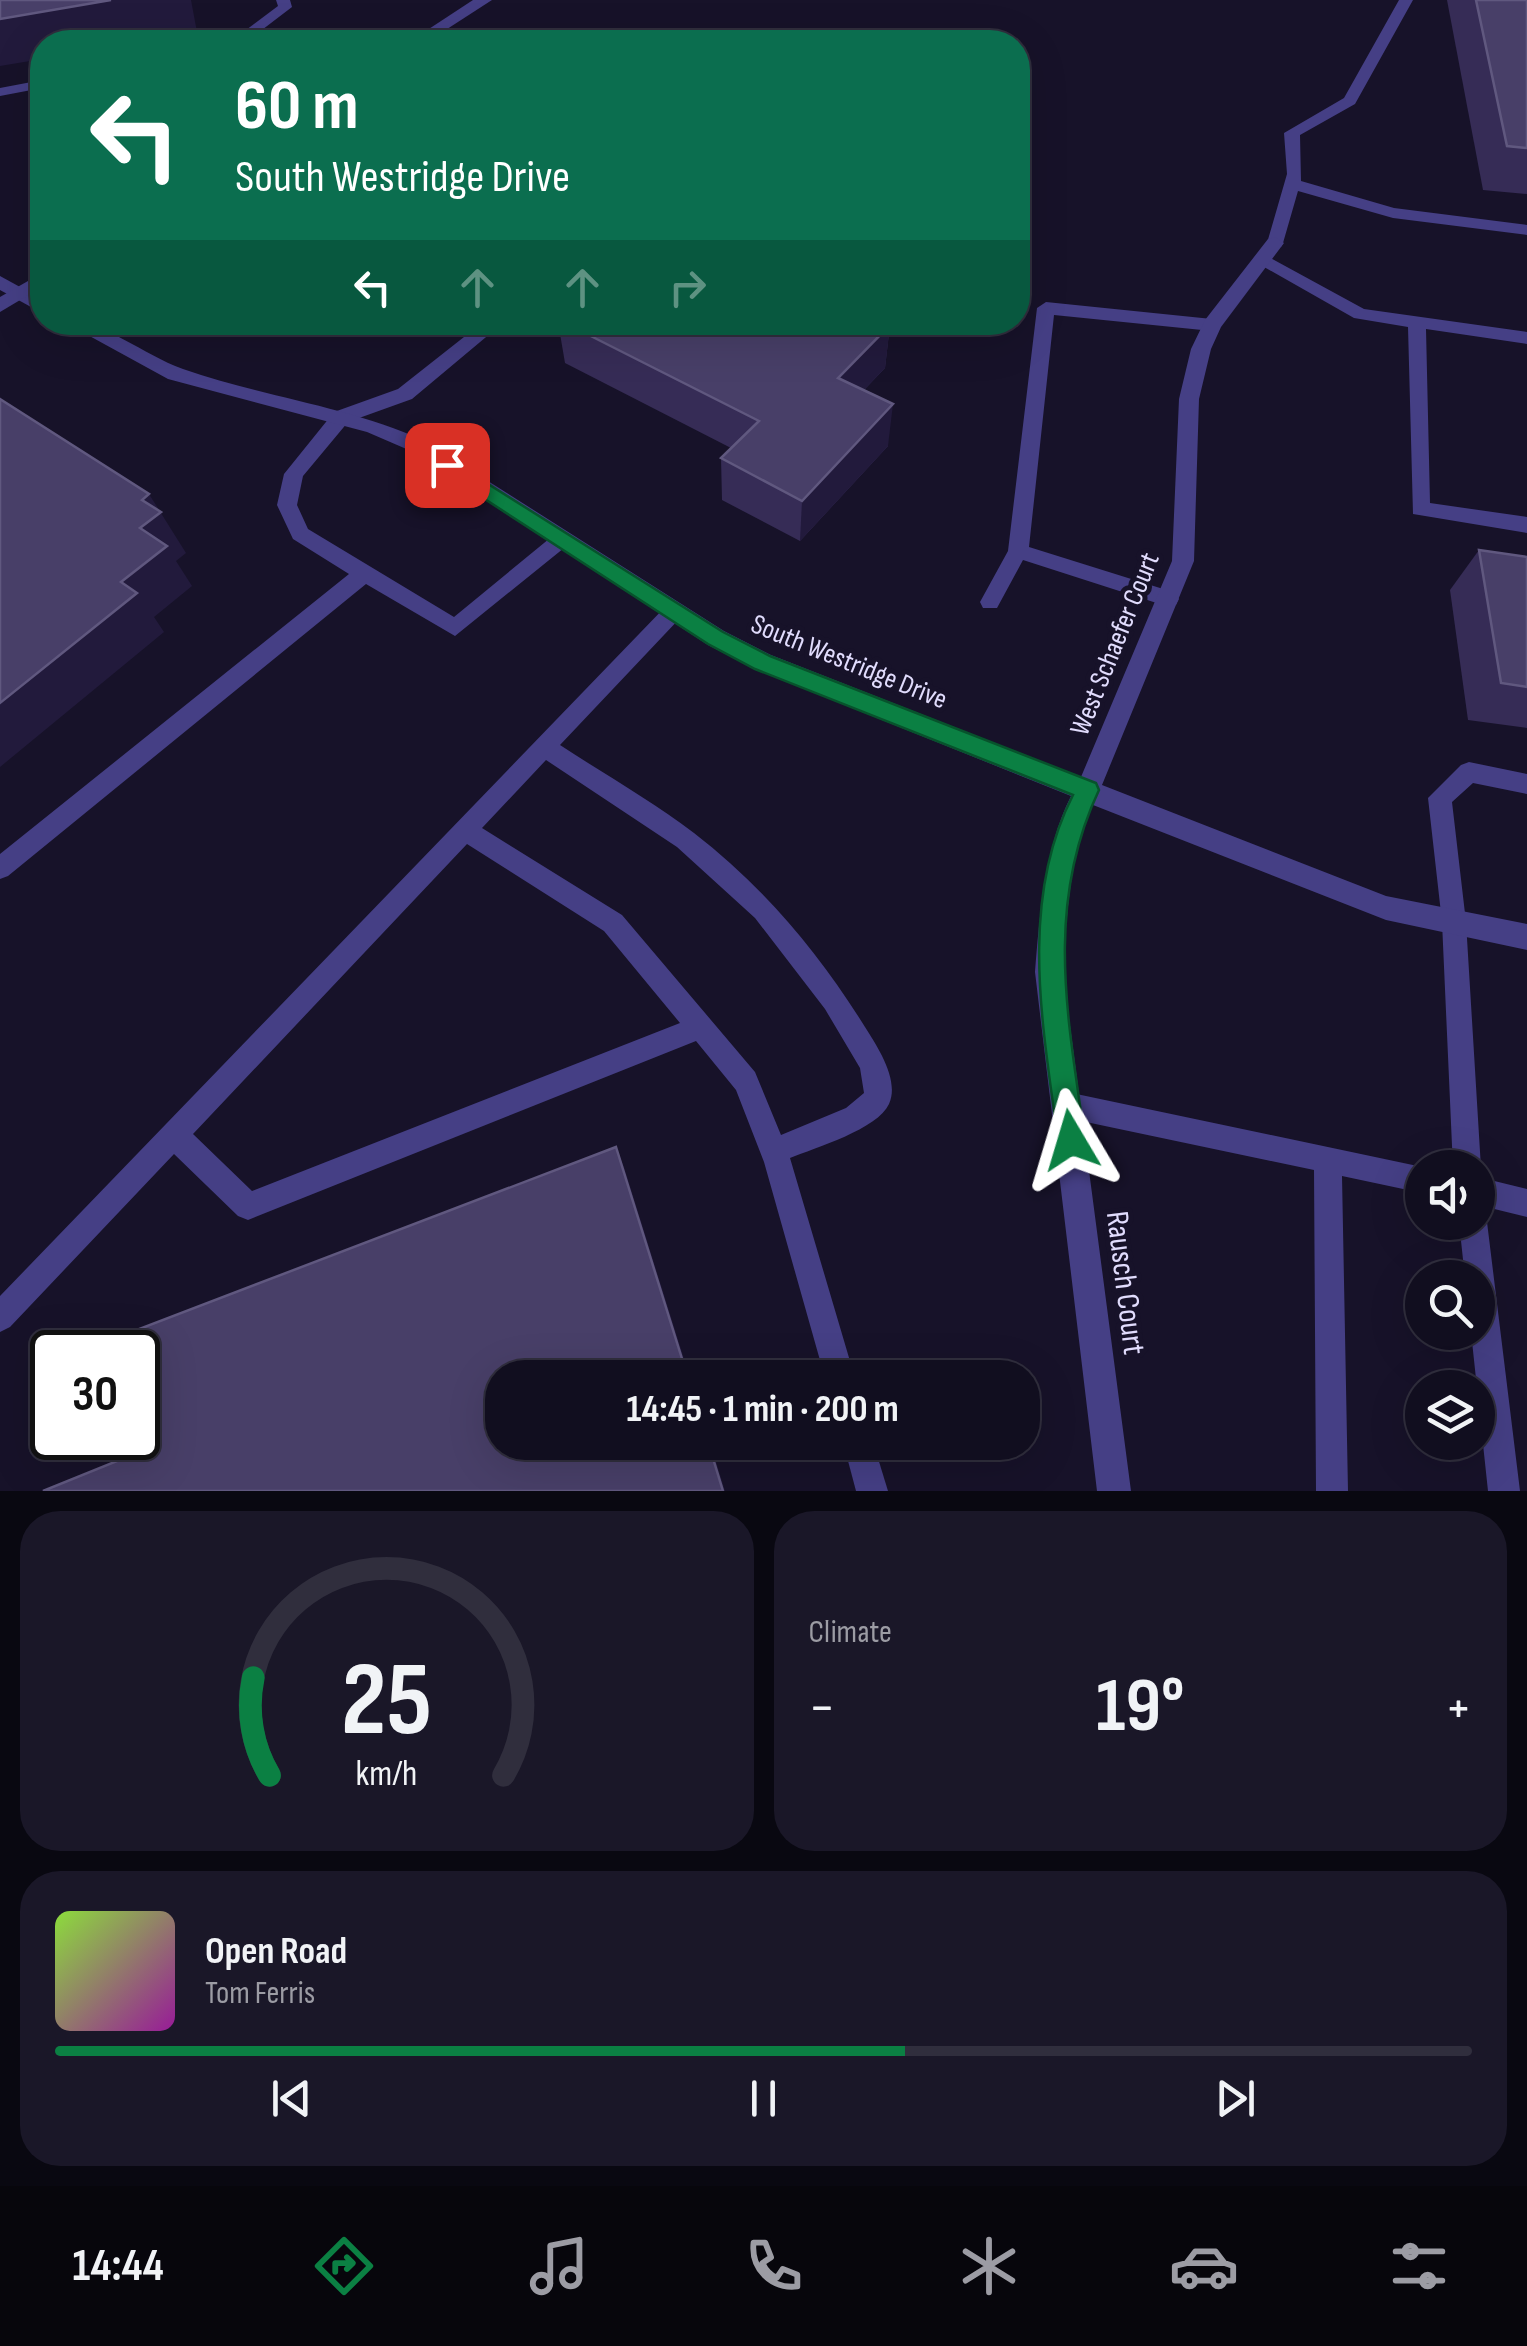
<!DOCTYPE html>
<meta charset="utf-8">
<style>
:root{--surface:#110e1f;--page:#1a1728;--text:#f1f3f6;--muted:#9c9ca4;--line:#302e3d;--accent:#0b8043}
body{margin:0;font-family:"Sofia Sans Condensed",sans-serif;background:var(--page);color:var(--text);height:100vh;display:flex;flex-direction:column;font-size:38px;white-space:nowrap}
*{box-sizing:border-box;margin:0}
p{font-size:32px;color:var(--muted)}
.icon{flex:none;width:55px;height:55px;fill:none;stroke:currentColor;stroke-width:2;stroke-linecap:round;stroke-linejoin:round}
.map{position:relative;height:1491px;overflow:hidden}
.drawer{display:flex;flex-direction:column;gap:20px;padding:20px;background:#090811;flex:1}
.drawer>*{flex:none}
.top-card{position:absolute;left:30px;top:30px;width:1000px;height:305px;border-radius:40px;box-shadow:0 10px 40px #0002,0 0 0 2px var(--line);background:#0b6e4f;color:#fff;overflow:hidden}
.controls{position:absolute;left:1405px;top:1150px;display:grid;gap:20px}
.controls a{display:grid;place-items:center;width:90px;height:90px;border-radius:50%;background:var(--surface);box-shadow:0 10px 40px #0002,0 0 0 2px var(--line);font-size:50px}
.speed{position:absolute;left:30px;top:1330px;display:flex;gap:20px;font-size:50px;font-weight:700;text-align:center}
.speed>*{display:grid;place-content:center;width:130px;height:130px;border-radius:50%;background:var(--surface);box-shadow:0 10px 40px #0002,0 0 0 2px var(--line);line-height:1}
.speed .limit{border:5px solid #111;border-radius:15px;background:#fff;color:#111}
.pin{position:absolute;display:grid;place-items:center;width:85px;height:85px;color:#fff;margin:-42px;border-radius:20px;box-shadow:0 5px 15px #0006}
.me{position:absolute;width:110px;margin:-55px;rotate:353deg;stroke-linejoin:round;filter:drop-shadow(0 0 8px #0008)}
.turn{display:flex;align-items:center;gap:35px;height:210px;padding:0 40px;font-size:45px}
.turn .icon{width:130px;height:130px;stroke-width:2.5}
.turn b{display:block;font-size:70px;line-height:85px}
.lanes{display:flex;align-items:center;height:95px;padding:0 40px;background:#0003;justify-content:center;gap:50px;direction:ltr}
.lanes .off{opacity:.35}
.big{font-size:75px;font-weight:700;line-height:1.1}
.drawer .card{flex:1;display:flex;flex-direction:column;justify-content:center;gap:15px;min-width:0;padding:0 35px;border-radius:40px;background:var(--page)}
.drawer .dial{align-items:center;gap:0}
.dial svg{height:260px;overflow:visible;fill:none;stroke:var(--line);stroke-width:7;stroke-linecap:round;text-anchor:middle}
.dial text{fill:var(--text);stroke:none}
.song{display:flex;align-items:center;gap:30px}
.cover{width:120px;height:120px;border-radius:15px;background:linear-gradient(135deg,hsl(90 70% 55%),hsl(300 70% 35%))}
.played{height:10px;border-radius:5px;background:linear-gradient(90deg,var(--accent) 60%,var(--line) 60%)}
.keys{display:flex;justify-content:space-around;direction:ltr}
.heat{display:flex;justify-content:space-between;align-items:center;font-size:55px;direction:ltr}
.drawer .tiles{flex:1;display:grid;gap:20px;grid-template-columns:1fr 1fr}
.card:last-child{grid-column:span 2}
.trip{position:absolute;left:485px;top:1360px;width:555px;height:100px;border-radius:40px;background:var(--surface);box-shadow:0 10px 40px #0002,0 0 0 2px var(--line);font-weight:700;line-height:100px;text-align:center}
.tab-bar{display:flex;height:160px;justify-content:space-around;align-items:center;background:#07060c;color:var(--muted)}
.tab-bar .icon{width:70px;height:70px}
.tab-bar .on{color:var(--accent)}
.tab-bar b{font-size:45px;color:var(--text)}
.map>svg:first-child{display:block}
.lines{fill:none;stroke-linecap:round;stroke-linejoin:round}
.service{fill:#453f85;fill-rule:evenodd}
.minor{fill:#453f85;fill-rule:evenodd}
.tertiary{fill:#453f85;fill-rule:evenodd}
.wall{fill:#362c56}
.shaded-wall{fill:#221a3c}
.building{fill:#483f68;stroke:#60587f;stroke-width:2.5}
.route{fill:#0b8043;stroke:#07532c;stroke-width:2.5}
.labels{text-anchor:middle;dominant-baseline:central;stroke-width:10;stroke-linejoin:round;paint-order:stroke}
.street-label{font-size:28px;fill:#e1dcfd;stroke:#171229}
.near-street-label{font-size:32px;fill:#e1dcfd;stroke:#171229}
</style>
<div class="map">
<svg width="1527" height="1491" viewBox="0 0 1527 1491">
<rect width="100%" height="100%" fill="#171229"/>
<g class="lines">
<!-- service -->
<g class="service">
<path d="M276 0H290L292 7 246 42H230L278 6Z"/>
<path d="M1399 0H1413L1355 104 1300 135 1301 181 1394 208 1527 225V235L1393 218 1298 191 1283 243 1281 247H1269L1267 243 1287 174 1284 133 1344 98Z"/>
<path d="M42 80V88L0 96V88Z"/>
<path d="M1263 254 1364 309 1527 332V344L1426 329 1430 503 1527 517V533L1413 514 1408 327 1354 318 1257 263V255Z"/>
<path d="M1046 302 1212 319 1221 325 1212 331 1054 315 1029 547 1176 593 1179 599 1176 605 1169 607 1023 560 997 608H983L980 602 1008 551 1037 308Z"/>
<path d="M483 322H504L412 399 348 422 303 476 297 505 308 529 454 617 555 534H569L572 539 569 544 455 636 366 584 8 876 0 879V854L349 574 293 539 277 505 284 474 334 412 398 389Z"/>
<path d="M674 603 681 605 684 611 681 617 560 745C604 774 652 801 694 833 763 886 819 953 865 1027 877 1046 900 1080 889 1104 878 1129 815 1148 790 1158L855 1378H825L764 1162 736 1090 696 1041 248 1220 238 1216 174 1154 10 1327 0 1332V1296L667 605ZM546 760 677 847 755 918 825 1009 860 1068 864 1093 846 1108 781 1135 755 1072 622 915 482 828ZM467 844 604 931 680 1023 252 1191 193 1134Z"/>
<path d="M1469 762 1527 774V794L1473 783 1452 802 1466 922 1481 1168 1478 1176V1168H1453L1442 922 1428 798 1461 765Z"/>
<path d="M1067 1092 1427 1168H1422V1193L1342 1176 1348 1491H1316L1314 1170 1067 1118 1058 1114 1054 1105 1058 1096Z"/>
<path d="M1478 1177 1527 1189V1217L1478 1205Z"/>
<path d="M1478 1210 1483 1212 1487 1222 1520 1491H1488L1471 1332H1478V1278H1465L1459 1222H1478Z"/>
<path d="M843 1442H873L888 1491H856Z"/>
</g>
<!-- minor -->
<g class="minor">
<path d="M1275 237 1284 243 1221 327 1211 349 1199 399 1194 561 1102 785 1386 896 1527 924V950L1386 920 1093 805C1069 855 1067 917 1063 972L1131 1491H1097L1035 972C1040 913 1044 850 1071 796L755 669 708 645 411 451 367 432 168 379 64 322C109 322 141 354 183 369 263 397 347 406 425 441L724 631 771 655 1081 777 1172 561 1179 399 1191 349 1205 320 1268 239Z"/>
<path d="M0 276 42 299V313L0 290Z"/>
</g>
<!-- tertiary -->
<g class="tertiary">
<path d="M473 0H492L427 42H409Z"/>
<path d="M42 273V287L0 312V297Z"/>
</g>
</g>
<!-- wall -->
<g class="wall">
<path d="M1447 0H1527V194L1483 190Z"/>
<path d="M558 322H885L890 325 885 368 864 390 888 446 800 541 722 500 721 458 731 448 565 363Z"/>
<path d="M1479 550 1527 557V728L1468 720 1450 590Z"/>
</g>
<!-- shaded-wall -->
<g class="shaded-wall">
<path d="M111 0H191L197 32 136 42H42V59L0 66V19Z"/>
<path d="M890 325 885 368 835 420 838 378Z"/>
<path d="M893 404 888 446 800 541 802 501Z"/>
<path d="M149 494 186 553 176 561 192 586 154 617 164 632 0 767V703L121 582 140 528 142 500Z"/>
<path d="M616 1147 624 1167 690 1378H688Z"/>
<path d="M708 1442H710L725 1491H723Z"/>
</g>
<!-- building -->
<g class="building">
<path d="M0 0H111L0 19Z"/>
<path d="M1476 0H1527V148L1507 146Z"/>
<path d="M563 322H885L890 325 838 378 893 404 802 501 721 458 759 421Z"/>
<path d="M0 399 149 494 142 500 161 512 140 528 167 546 121 582 137 593 0 703Z"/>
<path d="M1479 550 1527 557V687L1501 683Z"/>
<path d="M616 1147 688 1378H502V1442H708L723 1491H43L137 1453 136 1438H138V1352H128L126 1334Z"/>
</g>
<!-- route -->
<path class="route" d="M447 458 723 632 770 656 1096 783 1099 790C1044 906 1068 1019 1085 1140L1081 1150 1071 1154 1062 1150 1058 1140C1043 1027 1018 902 1073 795L755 669 708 644 440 470V460Z"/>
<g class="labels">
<!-- street labels -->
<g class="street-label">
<text transform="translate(1115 644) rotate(-68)">West Schaefer Court</text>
<text transform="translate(849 662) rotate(22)">South Westridge Drive</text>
</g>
<!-- near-street labels -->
<g class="near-street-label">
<text transform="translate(1125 1283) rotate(83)">Rausch Court</text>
</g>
</g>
</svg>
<div class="controls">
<a><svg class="icon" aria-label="sound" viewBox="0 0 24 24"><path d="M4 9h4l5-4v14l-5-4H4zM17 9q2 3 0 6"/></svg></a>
<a><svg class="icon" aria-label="search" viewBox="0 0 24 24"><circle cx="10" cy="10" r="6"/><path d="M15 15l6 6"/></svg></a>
<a><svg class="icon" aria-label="layers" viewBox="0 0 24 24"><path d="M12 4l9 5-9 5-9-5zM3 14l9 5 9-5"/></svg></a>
</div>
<div class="speed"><div class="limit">30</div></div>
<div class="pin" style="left:447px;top:465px;background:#d93025"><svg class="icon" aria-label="arrive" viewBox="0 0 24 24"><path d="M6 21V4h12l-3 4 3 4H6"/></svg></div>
<svg class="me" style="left:1071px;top:1140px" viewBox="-20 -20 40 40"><path d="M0-17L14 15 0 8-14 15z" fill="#0b8043" stroke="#fff" stroke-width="4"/></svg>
<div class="trip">14:45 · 1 min · 200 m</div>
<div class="top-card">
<div class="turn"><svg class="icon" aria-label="left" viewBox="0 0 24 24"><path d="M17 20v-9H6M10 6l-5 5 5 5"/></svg><div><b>60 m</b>South Westridge Drive</div></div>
<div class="lanes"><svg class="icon" aria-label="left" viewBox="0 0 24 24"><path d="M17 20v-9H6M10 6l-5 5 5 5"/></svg><svg class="icon off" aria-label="ahead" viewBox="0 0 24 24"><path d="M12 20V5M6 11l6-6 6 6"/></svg><svg class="icon off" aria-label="ahead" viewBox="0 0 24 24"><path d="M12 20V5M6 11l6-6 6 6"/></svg><svg class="icon off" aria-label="right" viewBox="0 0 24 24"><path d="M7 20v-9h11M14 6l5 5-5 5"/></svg></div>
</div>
</div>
<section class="drawer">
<div class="tiles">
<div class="card dial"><svg viewBox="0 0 100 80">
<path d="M14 69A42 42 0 1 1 86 69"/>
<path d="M14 69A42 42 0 0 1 9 39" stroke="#0b8043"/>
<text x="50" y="56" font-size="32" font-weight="700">25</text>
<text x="50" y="72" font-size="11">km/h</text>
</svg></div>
<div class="card"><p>Climate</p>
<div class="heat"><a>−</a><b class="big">19°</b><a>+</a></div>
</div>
<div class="card">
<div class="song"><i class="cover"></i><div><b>Open Road</b><p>Tom Ferris</p></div></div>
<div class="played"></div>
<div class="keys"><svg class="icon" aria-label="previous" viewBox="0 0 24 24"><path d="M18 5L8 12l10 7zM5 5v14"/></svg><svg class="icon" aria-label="pause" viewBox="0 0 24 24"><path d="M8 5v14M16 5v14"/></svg><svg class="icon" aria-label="next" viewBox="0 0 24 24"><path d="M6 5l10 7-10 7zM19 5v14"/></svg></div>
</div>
</div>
</section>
<nav class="tab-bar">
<b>14:44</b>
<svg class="icon on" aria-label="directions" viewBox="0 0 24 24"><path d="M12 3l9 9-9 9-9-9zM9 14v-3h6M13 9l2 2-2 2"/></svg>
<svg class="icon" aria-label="music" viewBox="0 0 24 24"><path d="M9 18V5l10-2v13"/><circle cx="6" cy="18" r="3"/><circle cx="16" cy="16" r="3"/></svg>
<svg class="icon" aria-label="phone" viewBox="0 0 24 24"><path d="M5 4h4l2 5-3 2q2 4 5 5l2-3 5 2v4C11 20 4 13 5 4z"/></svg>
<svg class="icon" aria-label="climate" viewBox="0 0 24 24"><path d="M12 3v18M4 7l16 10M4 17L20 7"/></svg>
<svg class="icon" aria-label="car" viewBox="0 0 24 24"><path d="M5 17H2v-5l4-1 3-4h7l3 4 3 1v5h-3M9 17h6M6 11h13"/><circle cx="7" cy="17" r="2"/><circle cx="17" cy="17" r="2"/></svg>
<svg class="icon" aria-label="filters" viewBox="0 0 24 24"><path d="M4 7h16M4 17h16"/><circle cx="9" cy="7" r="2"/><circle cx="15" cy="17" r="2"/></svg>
</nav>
